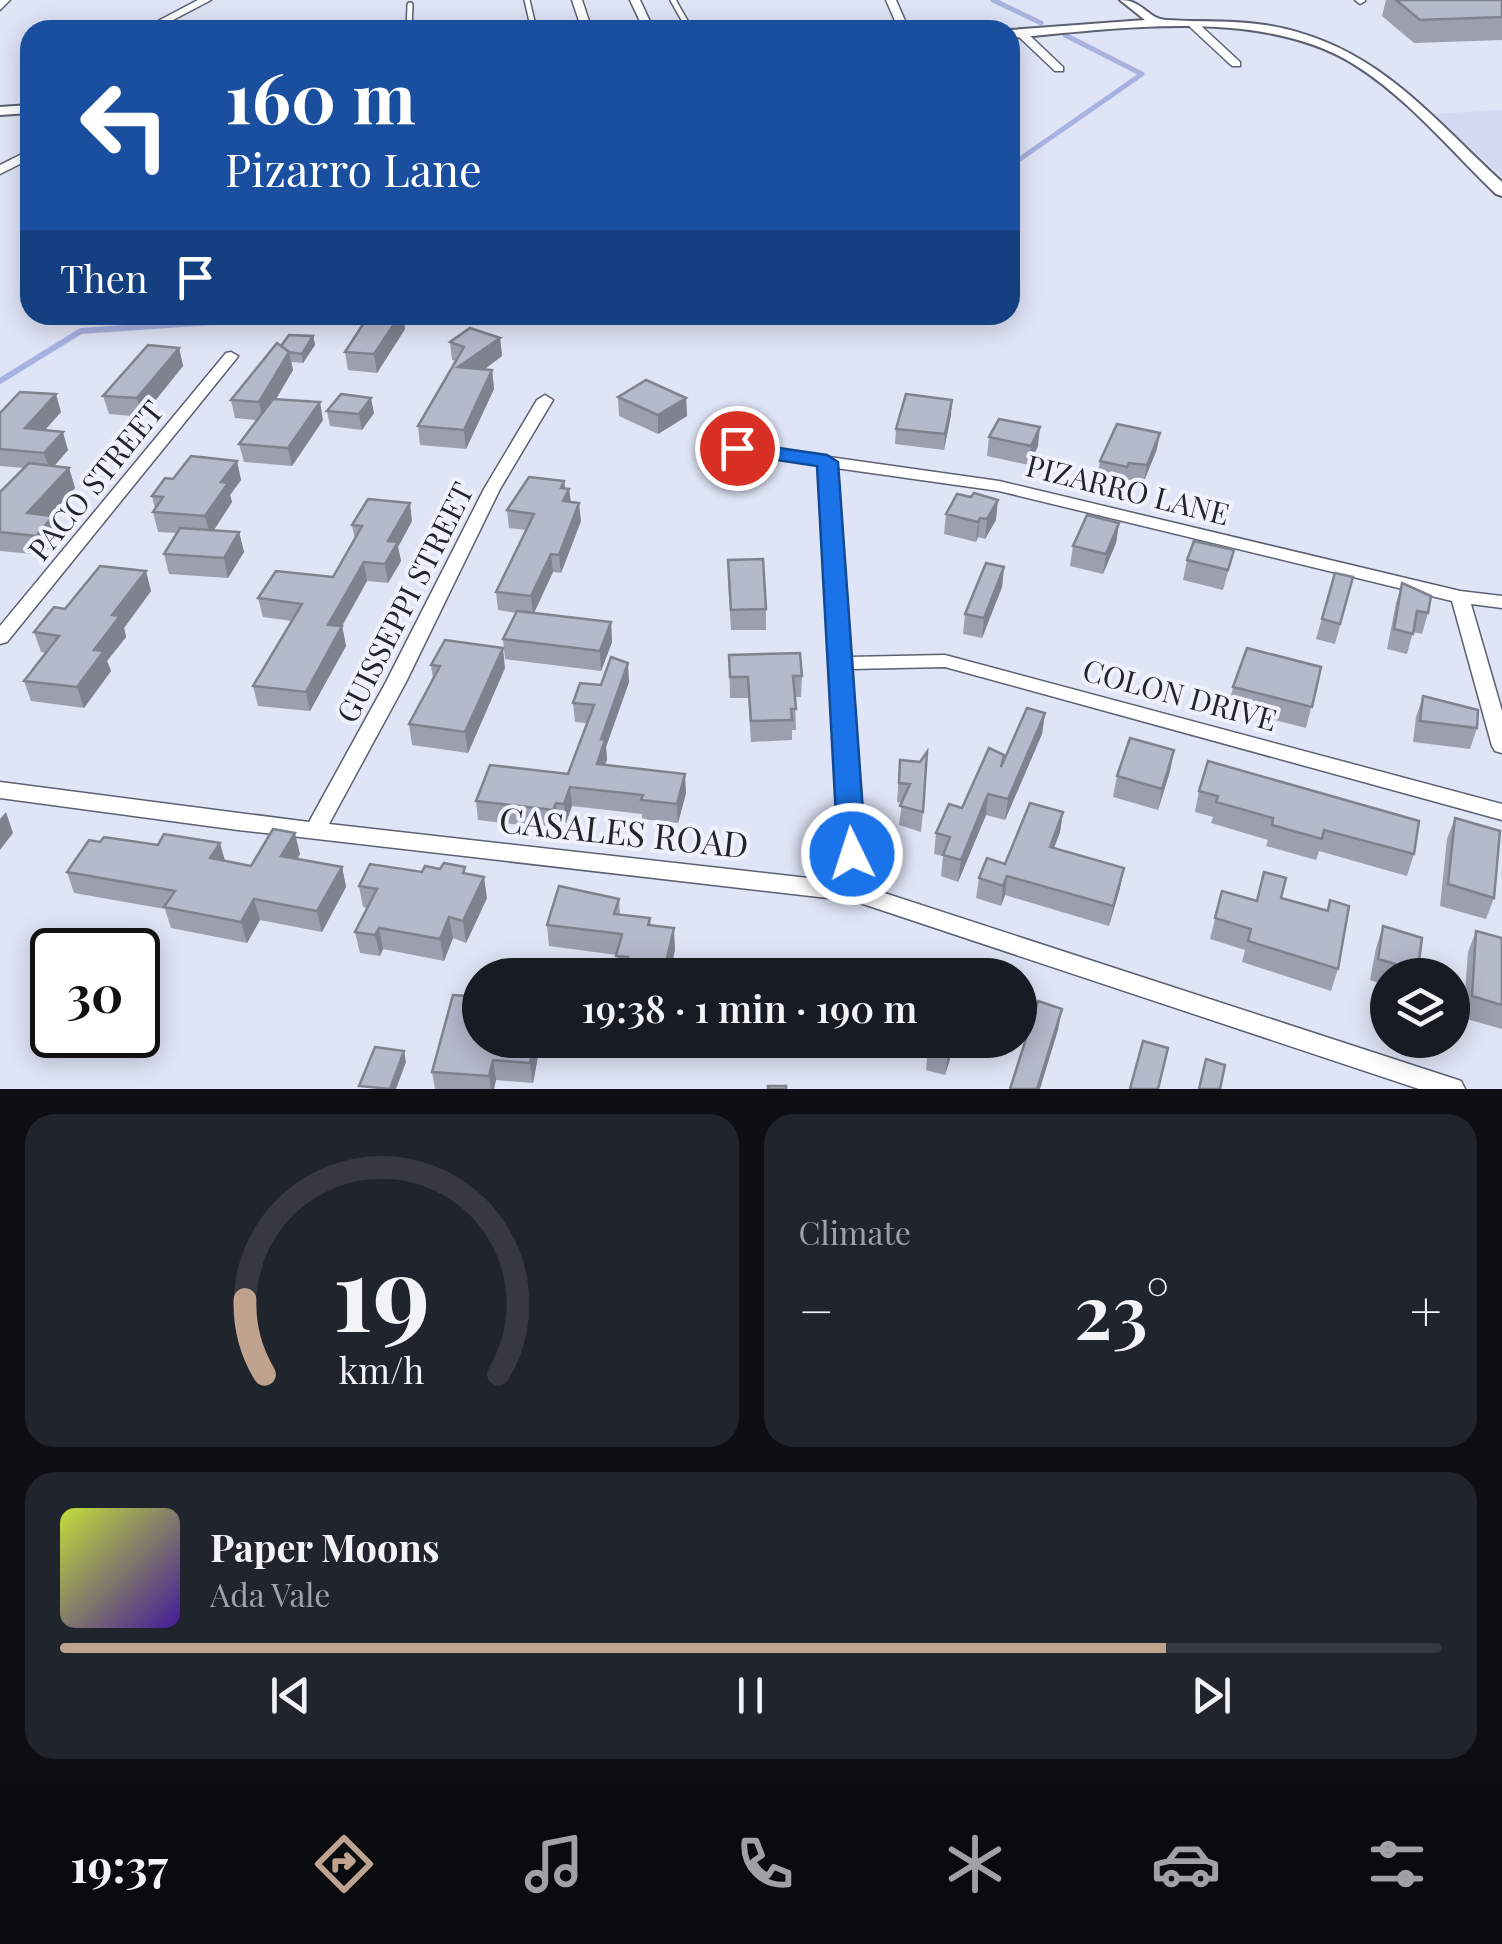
<!DOCTYPE html>
<meta charset="utf-8">
<style>
:root{--surface:#171b24;--page:#20242c;--text:#f1f3f6;--muted:#9ea1a6;--line:#363941;--accent:#c0a38e}
body{margin:0;font-family:"Playfair Display",serif;background:var(--page);color:var(--text);height:100vh;display:flex;flex-direction:column;font-size:38px;white-space:nowrap}
*{box-sizing:border-box;margin:0}
p{font-size:32px;color:var(--muted)}
.icon{flex:none;width:55px;height:55px;fill:none;stroke:currentColor;stroke-width:2;stroke-linecap:round;stroke-linejoin:round}
.map{position:relative;height:1089px;overflow:hidden}
.sheet{display:flex;flex-direction:column;gap:25px;padding:25px;background:#0d0f14;flex:1}
.sheet>*{flex:none}
.guide{position:absolute;left:20px;top:20px;width:1000px;height:305px;border-radius:30px;box-shadow:0 5px 25px #0003;background:#1a4fa0;color:#fff;overflow:hidden}
.fabs{position:absolute;left:1370px;top:958px;display:grid;gap:20px}
.fabs a{display:grid;place-items:center;width:100px;height:100px;border-radius:50%;background:var(--surface);box-shadow:0 5px 25px #0003;font-size:50px}
.speed{position:absolute;left:30px;top:928px;display:flex;gap:20px;font-size:50px;font-weight:700;text-align:center}
.speed>*{display:grid;place-content:center;width:130px;height:130px;border-radius:50%;background:var(--surface);box-shadow:0 5px 25px #0003;line-height:1}
.speed .limit{border:5px solid #111;border-radius:15px;background:#fff;color:#111}
.pin{position:absolute;display:grid;place-items:center;width:85px;height:85px;color:#fff;margin:-42px;border:5px solid #fff;border-radius:50%;box-shadow:0 2px 10px #0007}
.me{position:absolute;width:110px;margin:-55px;rotate:356deg;stroke-linejoin:round;filter:drop-shadow(0 0 8px #0008)}
.turn{display:flex;align-items:center;gap:35px;height:210px;padding:0 40px;font-size:45px}
.turn .icon{width:130px;height:130px;stroke-width:2.5}
.turn b{display:block;font-size:70px;line-height:85px}
.then{display:flex;align-items:center;height:95px;padding:0 40px;background:#0003;gap:20px;font-size:38px}
.big{font-size:75px;font-weight:600;line-height:1.1}
.sheet .tile{flex:1;display:flex;flex-direction:column;justify-content:center;gap:15px;min-width:0;padding:0 35px;border-radius:30px;background:var(--page)}
.sheet .dial{align-items:center;gap:0}
.dial svg{height:260px;overflow:visible;fill:none;stroke:var(--line);stroke-width:7;stroke-linecap:round;text-anchor:middle}
.dial text{fill:var(--text);stroke:none}
.song{display:flex;align-items:center;gap:30px}
.cover{width:120px;height:120px;border-radius:15px;background:linear-gradient(135deg,hsl(70 70% 55%),hsl(260 70% 35%))}
.played{height:10px;border-radius:5px;background:linear-gradient(90deg,var(--accent) 80%,var(--line) 80%)}
.keys{display:flex;justify-content:space-around;direction:ltr}
.heat{display:flex;justify-content:space-between;align-items:center;font-size:55px;direction:ltr}
.sheet .tiles{flex:1;display:grid;gap:25px;grid-template-columns:1fr 1fr}
.tile:last-child{grid-column:span 2}
.trip{position:absolute;left:462px;top:958px;width:575px;height:100px;border-radius:50px;background:var(--surface);box-shadow:0 5px 25px #0003;font-weight:600;line-height:100px;text-align:center}
.menu{display:flex;height:160px;justify-content:space-around;align-items:center;background:#090b0e;color:var(--muted)}
.menu .icon{width:70px;height:70px}
.menu .active{color:var(--accent)}
.menu b{font-size:45px;color:var(--text)}
.map>svg:first-child{display:block}
.built{fill:#d3d9f3}
.lines{fill:none;stroke-linecap:round;stroke-linejoin:round}
.stream-far1{stroke:#a8b2e0;stroke-width:5}
.stream{stroke:#a8b2e0;stroke-width:6}
.service-casing{stroke:#5d6071;stroke-width:8}
.minor-casing{stroke:#5d6071;stroke-width:3}
.tertiary-casing{stroke:#5d6071;stroke-width:4}
.service{stroke:#fff;stroke-width:5}
.minor{fill:#fff;fill-rule:evenodd}
.tertiary{fill:#fff;fill-rule:evenodd}
.wall{fill:#9c9faf}
.shaded-wall{fill:#7f828f}
.building{fill:#b5b9cc;stroke:#7f828f;stroke-width:2.5}
.route{fill:#1a73e8;stroke:#114b97;stroke-width:2.5}
.labels{text-anchor:middle;dominant-baseline:central;stroke-width:8;stroke-linejoin:round;paint-order:stroke}
.street-label{font-size:30px;fill:#23252c;stroke:#eff2fd}
.near-street-label{font-size:35px;fill:#23252c;stroke:#eff2fd}
</style>
<div class="map">
<svg width="1502" height="1089" viewBox="0 0 1502 1089">
<rect width="100%" height="100%" fill="#dfe4f7"/>
<!-- built -->
<path class="built" d="M1502 110V176L1431 114Z"/>
<g class="lines">
<!-- stream-far1 -->
<g class="stream-far1">
<path d="M993 0 1041 23"/>
<path d="M1010 166 1142 74 1065 35"/>
</g>
<!-- stream -->
<path class="stream" d="M0 381 81 331 313 315"/>
<defs>
<g id="service">
<path d="M527 0 534 30"/>
<path d="M673 0 690 30"/>
<path d="M409 30 410 5"/>
</g>
<g id="minor">
<path d="M0 0H10L0 10Z"/>
<path d="M198 0H211L154 30H141Z"/>
<path d="M572 0H582L592 30H582Z"/>
<path d="M630 0H640L654 30H644Z"/>
<path d="M886 0H896L909 30H899Z"/>
<path d="M1355 0H1365V1L1360 4Z"/>
<path d="M1190 23H1198L1240 62V66H1232L1190 27Z"/>
<path d="M1017 31H1025L1063 67V71H1055L1017 35Z"/>
<path d="M30 150V159L0 174V165Z"/>
<path d="M231 352 238 356 236 359 7 642 0 644V626L226 353Z"/>
<path d="M545 395 553 400 500 489 406 682 329 824 843 882 819 465 731 452 729 449 737 444 999 481 1460 591 1502 596V608L1471 604 1502 711V753L1495 751 1492 746 1452 601 999 491 836 468 849 657 945 655 1502 804V820L945 667 850 669 866 887 1452 1078 1461 1081 1465 1089H1419L854 901 238 830 0 798V782L309 822 386 682 484 489 537 400Z"/>
</g>
<g id="tertiary">
<path d="M1120 0C1143 0 1148 19 1166 20 1200 22 1232 20 1265 25 1373 42 1427 113 1502 182V196L1496 194C1451 151 1409 99 1355 65 1262 6 1115 29 1010 38V30L1145 20Z"/>
<path d="M30 105V113L0 115V107Z"/>
</g>
</defs>
<!-- service casing -->
<use href="#service" class="service-casing"/>
<!-- minor casing -->
<use href="#minor" class="minor-casing"/>
<!-- tertiary casing -->
<use href="#tertiary" class="tertiary-casing"/>
<!-- service -->
<use href="#service" class="service"/>
<!-- minor -->
<use href="#minor" class="minor"/>
<!-- tertiary -->
<use href="#tertiary" class="tertiary"/>
</g>
<!-- wall -->
<g class="wall">
<path d="M1386 0H1502V40L1414 43 1382 16Z"/>
<path d="M369 315H403L405 329 377 373 348 370 345 352Z"/>
<path d="M313 336 315 345 303 363 291 362 293 370 276 399 323 420 292 466 244 462 239 444 257 420 235 418 231 400 281 346Z"/>
<path d="M500 338 502 356 484 370H492L494 389 466 449 420 445 418 426 456 361 452 360 450 342Z"/>
<path d="M179 348 183 366 142 417 109 414 103 396Z"/>
<path d="M618 397 686 398 687 416 658 434 619 416Z"/>
<path d="M327 411 374 413 362 430 330 426Z"/>
<path d="M61 412 44 430 68 450 54 466 69 468 75 488 50 515 53 516 59 535 43 555 0 551V492L25 468 0 466V413Z"/>
<path d="M951 415 944 450 895 444 896 429Z"/>
<path d="M989 437 1038 446 1029 465 987 456Z"/>
<path d="M1157 449 1144 481 1126 480 1124 484 1097 478 1100 461Z"/>
<path d="M237 461 241 480 230 495 232 502 214 530 239 532 244 552 228 578 169 574 164 554 177 533 158 532 153 512 155 509 152 496 173 479Z"/>
<path d="M564 481 565 489H569L571 502 581 521 561 573 553 572 534 613 611 622 612 642 601 671 505 659 503 639 516 613 498 610 496 592 526 530 509 528 507 510Z"/>
<path d="M946 514 996 520 985 539 978 537 976 542 944 534Z"/>
<path d="M412 521 398 547 401 561 388 583 367 581 342 626 346 646 310 711 258 706 253 686 292 621 263 617 258 598 333 577 355 540 352 525Z"/>
<path d="M1119 523 1116 543 1103 574 1070 566 1073 546Z"/>
<path d="M1234 550 1223 590 1183 580 1187 560Z"/>
<path d="M1004 567 1002 587 982 638 963 634 965 614Z"/>
<path d="M1335 573 1353 577 1335 644 1316 639Z"/>
<path d="M728 580 766 609V630H731Z"/>
<path d="M1402 583 1428 613 1422 634 1413 632 1407 654 1387 649 1396 603Z"/>
<path d="M151 591 124 628 126 637 107 661 111 671 84 708 31 701 24 681 46 653 41 652 34 632 65 609Z"/>
<path d="M729 655 802 676 801 697H795L796 730H792V740L751 742 748 698H730Z"/>
<path d="M431 665 505 668 468 753 412 745 409 724 433 679Z"/>
<path d="M1321 667 1306 728 1228 708 1233 687Z"/>
<path d="M629 682 606 747 607 759 605 765 686 793 678 823 642 819V814L572 806 566 823 558 822 555 829 478 820 476 801 568 774 587 723 575 722 573 703 601 685Z"/>
<path d="M1423 696 1477 728 1470 749 1413 742 1416 717Z"/>
<path d="M1045 713 1042 734 1005 820 986 815 958 882 941 876 943 856 934 854 936 833 962 808Z"/>
<path d="M1174 750 1170 771 1158 810 1113 797 1117 776Z"/>
<path d="M900 760 923 812 921 832 899 825 902 803 897 802Z"/>
<path d="M1199 791 1414 854 1407 876 1319 851 1316 860 1266 846 1268 840 1211 823 1213 817 1195 812Z"/>
<path d="M1063 812 1060 832 1054 848 1120 888 1109 926 1005 895 1001 906 976 898 979 878 1005 864Z"/>
<path d="M1455 818 1494 898 1486 919 1440 906 1447 839Z"/>
<path d="M100 842 158 845 225 861 251 866 300 854 297 859 342 867 346 887 322 932 260 920 247 943 171 928 165 909 74 893 67 872Z"/>
<path d="M422 872 466 874 487 898 466 943 453 938 444 961 383 949 380 956 360 953 355 932 367 908 363 907 359 886Z"/>
<path d="M1264 872 1281 898 1326 911 1330 900 1338 969 1331 991 1242 962 1245 950 1210 939 1222 891 1256 901Z"/>
<path d="M619 899 620 915 650 918 651 926 675 950 669 975H618L617 955 549 946 547 925Z"/>
<path d="M1383 926 1417 975H1388V1007L1384 1006 1387 986 1370 980 1376 948Z"/>
<path d="M1476 931 1502 938V1029L1463 1018 1468 952Z"/>
<path d="M59 1035H119L113 1045 60 1038Z"/>
<path d="M541 1040 533 1083 496 1080 494 1089H435L432 1072Z"/>
<path d="M931 1040H987L983 1052 955 1043 945 1075 926 1070 928 1048Z"/>
</g>
<!-- shaded-wall -->
<g class="shaded-wall">
<path d="M400 315H403L405 329 377 373 374 354Z"/>
<path d="M313 336 315 345 303 363 302 354Z"/>
<path d="M500 338 502 356 461 386 458 367Z"/>
<path d="M179 348 183 366 142 417 137 398Z"/>
<path d="M289 352 293 370 263 421 259 402Z"/>
<path d="M492 370 494 389 466 449 464 430Z"/>
<path d="M56 394 61 412 31 446 25 428Z"/>
<path d="M371 398 374 413 362 430 359 414Z"/>
<path d="M686 398 687 416 658 434V415Z"/>
<path d="M952 400 951 415 944 450 945 434Z"/>
<path d="M320 402 323 420 292 466 288 448Z"/>
<path d="M1040 427 1038 446 1029 465 1031 446Z"/>
<path d="M63 432 68 450 50 471 44 453Z"/>
<path d="M1160 433 1157 449 1144 481 1147 465Z"/>
<path d="M237 461 241 480 230 495 232 502 210 536 205 516 221 482Z"/>
<path d="M69 468 75 488 34 533 27 513Z"/>
<path d="M564 481 566 497 569 489 571 507 565 519 561 488Z"/>
<path d="M998 500 996 520 985 539 987 519Z"/>
<path d="M410 503 412 521 398 547 401 561 388 583 385 564 388 541Z"/>
<path d="M579 503 581 521 561 573 559 555Z"/>
<path d="M53 516 59 535 43 555 36 536Z"/>
<path d="M980 518 978 537 976 542 978 522Z"/>
<path d="M1119 523 1116 543 1103 574 1106 554Z"/>
<path d="M239 532 244 552 228 578 224 558Z"/>
<path d="M551 554 553 572 533 615 531 596Z"/>
<path d="M364 562 367 581 332 644 328 625Z"/>
<path d="M1004 567 1002 587 982 638 984 618Z"/>
<path d="M146 571 151 591 124 628 126 637 107 661 111 671 84 708 77 687 94 650 112 615Z"/>
<path d="M611 622 612 642 601 671 600 651Z"/>
<path d="M342 626 346 646 310 711 306 692Z"/>
<path d="M503 648 505 668 468 753 465 732Z"/>
<path d="M628 663 629 682 606 747 607 759 599 783 597 764 601 739Z"/>
<path d="M1045 713 1042 734 1005 820 1008 799Z"/>
<path d="M1174 750 1170 771 1158 810 1162 789Z"/>
<path d="M685 774 686 793 678 823 677 804Z"/>
<path d="M570 787 572 806 566 823 564 804Z"/>
<path d="M988 794 986 815 958 882 961 860Z"/>
<path d="M556 803 558 822 555 829 553 810Z"/>
<path d="M6 812 13 833 0 850V819Z"/>
<path d="M1063 812 1060 832 1047 866 1050 847Z"/>
<path d="M295 833 300 854 286 877 281 856Z"/>
<path d="M220 843 226 864 210 858Z"/>
<path d="M342 867 346 887 322 932 317 911Z"/>
<path d="M1124 868 1120 888 1109 926 1113 906Z"/>
<path d="M1007 876 1005 895 1001 906 1003 886Z"/>
<path d="M484 877 487 898 466 943 463 921Z"/>
<path d="M254 899 260 920 247 943 241 922Z"/>
<path d="M449 917 453 938 444 961 440 939Z"/>
<path d="M379 928 383 949 380 956 375 935Z"/>
<path d="M674 928 675 950 669 975H663Z"/>
<path d="M1062 1009 1058 1030 1040 1089H1037Z"/>
<path d="M110 1035H119L113 1045Z"/>
<path d="M534 1040H541L533 1083 530 1063Z"/>
<path d="M952 1040H955V1043L945 1075 948 1054Z"/>
<path d="M404 1051 406 1062 396 1089H390Z"/>
<path d="M493 1060 496 1080 494 1089H491L489 1076Z"/>
</g>
<!-- building -->
<g class="building">
<path d="M1396 0H1502V17L1420 20Z"/>
<path d="M369 315H400L374 354 345 352Z"/>
<path d="M470 328 500 338 458 367 492 370 464 430 418 426 464 347 450 342Z"/>
<path d="M289 335 313 336 302 354 289 352 281 346Z"/>
<path d="M277 343 289 352 259 402 231 400Z"/>
<path d="M148 345 179 348 137 398 103 396Z"/>
<path d="M646 380 686 398 658 415 618 397Z"/>
<path d="M20 392 56 394 25 428 63 432 44 453 0 449V413Z"/>
<path d="M341 394 371 398 359 414 327 411Z"/>
<path d="M906 394 952 400 945 434 896 429Z"/>
<path d="M273 399 320 402 288 448 239 444Z"/>
<path d="M999 419 1040 427 1031 446 989 437Z"/>
<path d="M1117 424 1160 433 1147 465 1129 463 1127 467 1100 461Z"/>
<path d="M191 456 237 461 221 482 228 483 205 516 153 512 163 497 152 496 165 478 173 479Z"/>
<path d="M29 463 69 468 27 513 53 516 36 536 0 532V492Z"/>
<path d="M529 477 564 481 561 488 569 489 563 501 579 503 559 555 551 554 531 596 496 592 534 514 507 510Z"/>
<path d="M974 493 998 500 987 519 980 518 978 522 946 514 957 494 971 497Z"/>
<path d="M368 499 410 503 388 541 398 542 385 564 364 562 328 625 342 626 306 692 253 686 302 604 258 598 276 571 333 577 362 526 352 525Z"/>
<path d="M1087 515 1119 523 1106 554 1073 546Z"/>
<path d="M180 528 239 532 224 558 164 554Z"/>
<path d="M1194 541 1234 550 1228 570 1187 560Z"/>
<path d="M763 559 766 609 731 610 728 560Z"/>
<path d="M986 563 1004 567 984 618 965 614Z"/>
<path d="M100 566 146 571 112 615 120 616 94 650 104 651 77 687 24 681 59 636 34 632 54 607 65 609Z"/>
<path d="M1335 573 1353 577 1340 624 1322 619Z"/>
<path d="M1402 583 1431 596 1428 613 1417 611 1413 634 1394 629Z"/>
<path d="M517 611 611 622 600 651 503 639Z"/>
<path d="M445 640 503 648 465 732 409 724 440 666 431 665Z"/>
<path d="M1247 648 1321 667 1312 707 1233 687Z"/>
<path d="M800 653 802 676H793L796 709H791L792 720 751 721 748 677H730L729 655Z"/>
<path d="M611 657 628 663 601 739 605 740 597 764 685 774 677 804 641 800 643 795 570 787 564 804 556 803 553 810 476 801 490 765 568 774 594 705 573 703 580 683 601 685Z"/>
<path d="M1423 696 1478 710 1477 728 1420 721Z"/>
<path d="M1027 708 1045 713 1008 799 988 794 961 860 943 855 950 837 936 833 949 804 962 808 989 748 1004 755 1001 767Z"/>
<path d="M1130 738 1174 750 1162 789 1117 776Z"/>
<path d="M927 752 923 812 900 806 910 784 899 783 900 760 920 762Z"/>
<path d="M1208 761 1419 821 1414 854 1324 830 1322 839 1272 825 1273 818 1216 802 1218 796 1199 791Z"/>
<path d="M1030 803 1063 812 1050 847 1124 868 1113 906 1007 876 1003 886 979 878 987 858 1005 864Z"/>
<path d="M1455 818 1500 831 1494 898 1448 884Z"/>
<path d="M273 829 295 833 281 856 342 867 317 911 254 899 241 922 164 907 175 891 67 872 89 840 100 842 104 837 158 845 164 834 220 843 210 858 251 866Z"/>
<path d="M444 863 465 867 463 873 484 877 463 921 449 917 440 939 379 928 375 935 355 932 377 889 359 886 370 864 422 872 425 866 440 869Z"/>
<path d="M1264 872 1286 878 1281 898 1328 911 1330 900 1349 906 1338 969 1248 941 1251 929 1215 918 1222 891 1257 901Z"/>
<path d="M559 886 619 899 614 914 650 918 648 925 674 928 663 975H624L628 957 616 956 622 934 547 925Z"/>
<path d="M1383 926 1422 938 1417 975H1393L1395 964 1378 959Z"/>
<path d="M1476 931 1502 938V1005L1472 996Z"/>
<path d="M453 995 480 997V1040H534L530 1063 493 1060 489 1076 432 1072Z"/>
<path d="M1038 1001 1062 1009 1037 1089H1010Z"/>
<path d="M931 1040H952L948 1054 928 1048Z"/>
<path d="M1143 1041 1168 1048 1158 1089H1130Z"/>
<path d="M375 1047 404 1051 390 1089 359 1086Z"/>
<path d="M1206 1059 1225 1065 1220 1089H1199Z"/>
<rect x="768" y="1086" width="18" height="3"/>
</g>
<!-- route -->
<path class="route" d="M737 442 827 455 838 462 866 854 862 862H842L838 854 817 466 730 453 726 448Z"/>
<g class="labels">
<!-- street labels -->
<g class="street-label">
<text transform="translate(95 480) rotate(-51)">PACO STREET</text>
<text transform="translate(1128 489) rotate(14)">PIZARRO LANE</text>
<text transform="translate(404 602) rotate(-63)">GUISSEPPI STREET</text>
<text transform="translate(1180 694) rotate(15)">COLON DRIVE</text>
</g>
<!-- near-street labels -->
<g class="near-street-label">
<text transform="translate(624 831) rotate(6)">CASALES ROAD</text>
</g>
</g>
</svg>
<div class="fabs">
<a><svg class="icon" aria-label="layers" viewBox="0 0 24 24"><path d="M12 4l9 5-9 5-9-5zM3 14l9 5 9-5"/></svg></a>
</div>
<div class="speed"><div class="limit">30</div></div>
<div class="pin" style="left:737px;top:448px;background:#d93025"><svg class="icon" aria-label="arrive" viewBox="0 0 24 24"><path d="M6 21V4h12l-3 4 3 4H6"/></svg></div>
<svg class="me" style="left:852px;top:854px" viewBox="-20 -20 40 40"><circle r="17" fill="#1a73e8" stroke="#fff" stroke-width="3"/><path d="M0-11L8 9 0 5-8 9z" fill="#fff"/></svg>
<div class="trip">19:38 · 1 min · 190 m</div>
<div class="guide">
<div class="turn"><svg class="icon" aria-label="left" viewBox="0 0 24 24"><path d="M17 20v-9H6M10 6l-5 5 5 5"/></svg><div><b>160 m</b>Pizarro Lane</div></div>
<div class="then">Then<svg class="icon" aria-label="arrive" viewBox="0 0 24 24"><path d="M6 21V4h12l-3 4 3 4H6"/></svg></div>
</div>
</div>
<section class="sheet">
<div class="tiles">
<div class="tile dial"><svg viewBox="0 0 100 80">
<path d="M14 69A42 42 0 1 1 86 69"/>
<path d="M14 69A42 42 0 0 1 8 46" stroke="#c0a38e"/>
<text x="50" y="56" font-size="32" font-weight="700">19</text>
<text x="50" y="72" font-size="11">km/h</text>
</svg></div>
<div class="tile"><p>Climate</p>
<div class="heat"><a>−</a><b class="big">23°</b><a>+</a></div>
</div>
<div class="tile">
<div class="song"><i class="cover"></i><div><b>Paper Moons</b><p>Ada Vale</p></div></div>
<div class="played"></div>
<div class="keys"><svg class="icon" aria-label="previous" viewBox="0 0 24 24"><path d="M18 5L8 12l10 7zM5 5v14"/></svg><svg class="icon" aria-label="pause" viewBox="0 0 24 24"><path d="M8 5v14M16 5v14"/></svg><svg class="icon" aria-label="next" viewBox="0 0 24 24"><path d="M6 5l10 7-10 7zM19 5v14"/></svg></div>
</div>
</div>
</section>
<nav class="menu">
<b>19:37</b>
<svg class="icon active" aria-label="directions" viewBox="0 0 24 24"><path d="M12 3l9 9-9 9-9-9zM9 14v-3h6M13 9l2 2-2 2"/></svg>
<svg class="icon" aria-label="music" viewBox="0 0 24 24"><path d="M9 18V5l10-2v13"/><circle cx="6" cy="18" r="3"/><circle cx="16" cy="16" r="3"/></svg>
<svg class="icon" aria-label="phone" viewBox="0 0 24 24"><path d="M5 4h4l2 5-3 2q2 4 5 5l2-3 5 2v4C11 20 4 13 5 4z"/></svg>
<svg class="icon" aria-label="climate" viewBox="0 0 24 24"><path d="M12 3v18M4 7l16 10M4 17L20 7"/></svg>
<svg class="icon" aria-label="car" viewBox="0 0 24 24"><path d="M5 17H2v-5l4-1 3-4h7l3 4 3 1v5h-3M9 17h6M6 11h13"/><circle cx="7" cy="17" r="2"/><circle cx="17" cy="17" r="2"/></svg>
<svg class="icon" aria-label="filters" viewBox="0 0 24 24"><path d="M4 7h16M4 17h16"/><circle cx="9" cy="7" r="2"/><circle cx="15" cy="17" r="2"/></svg>
</nav>
